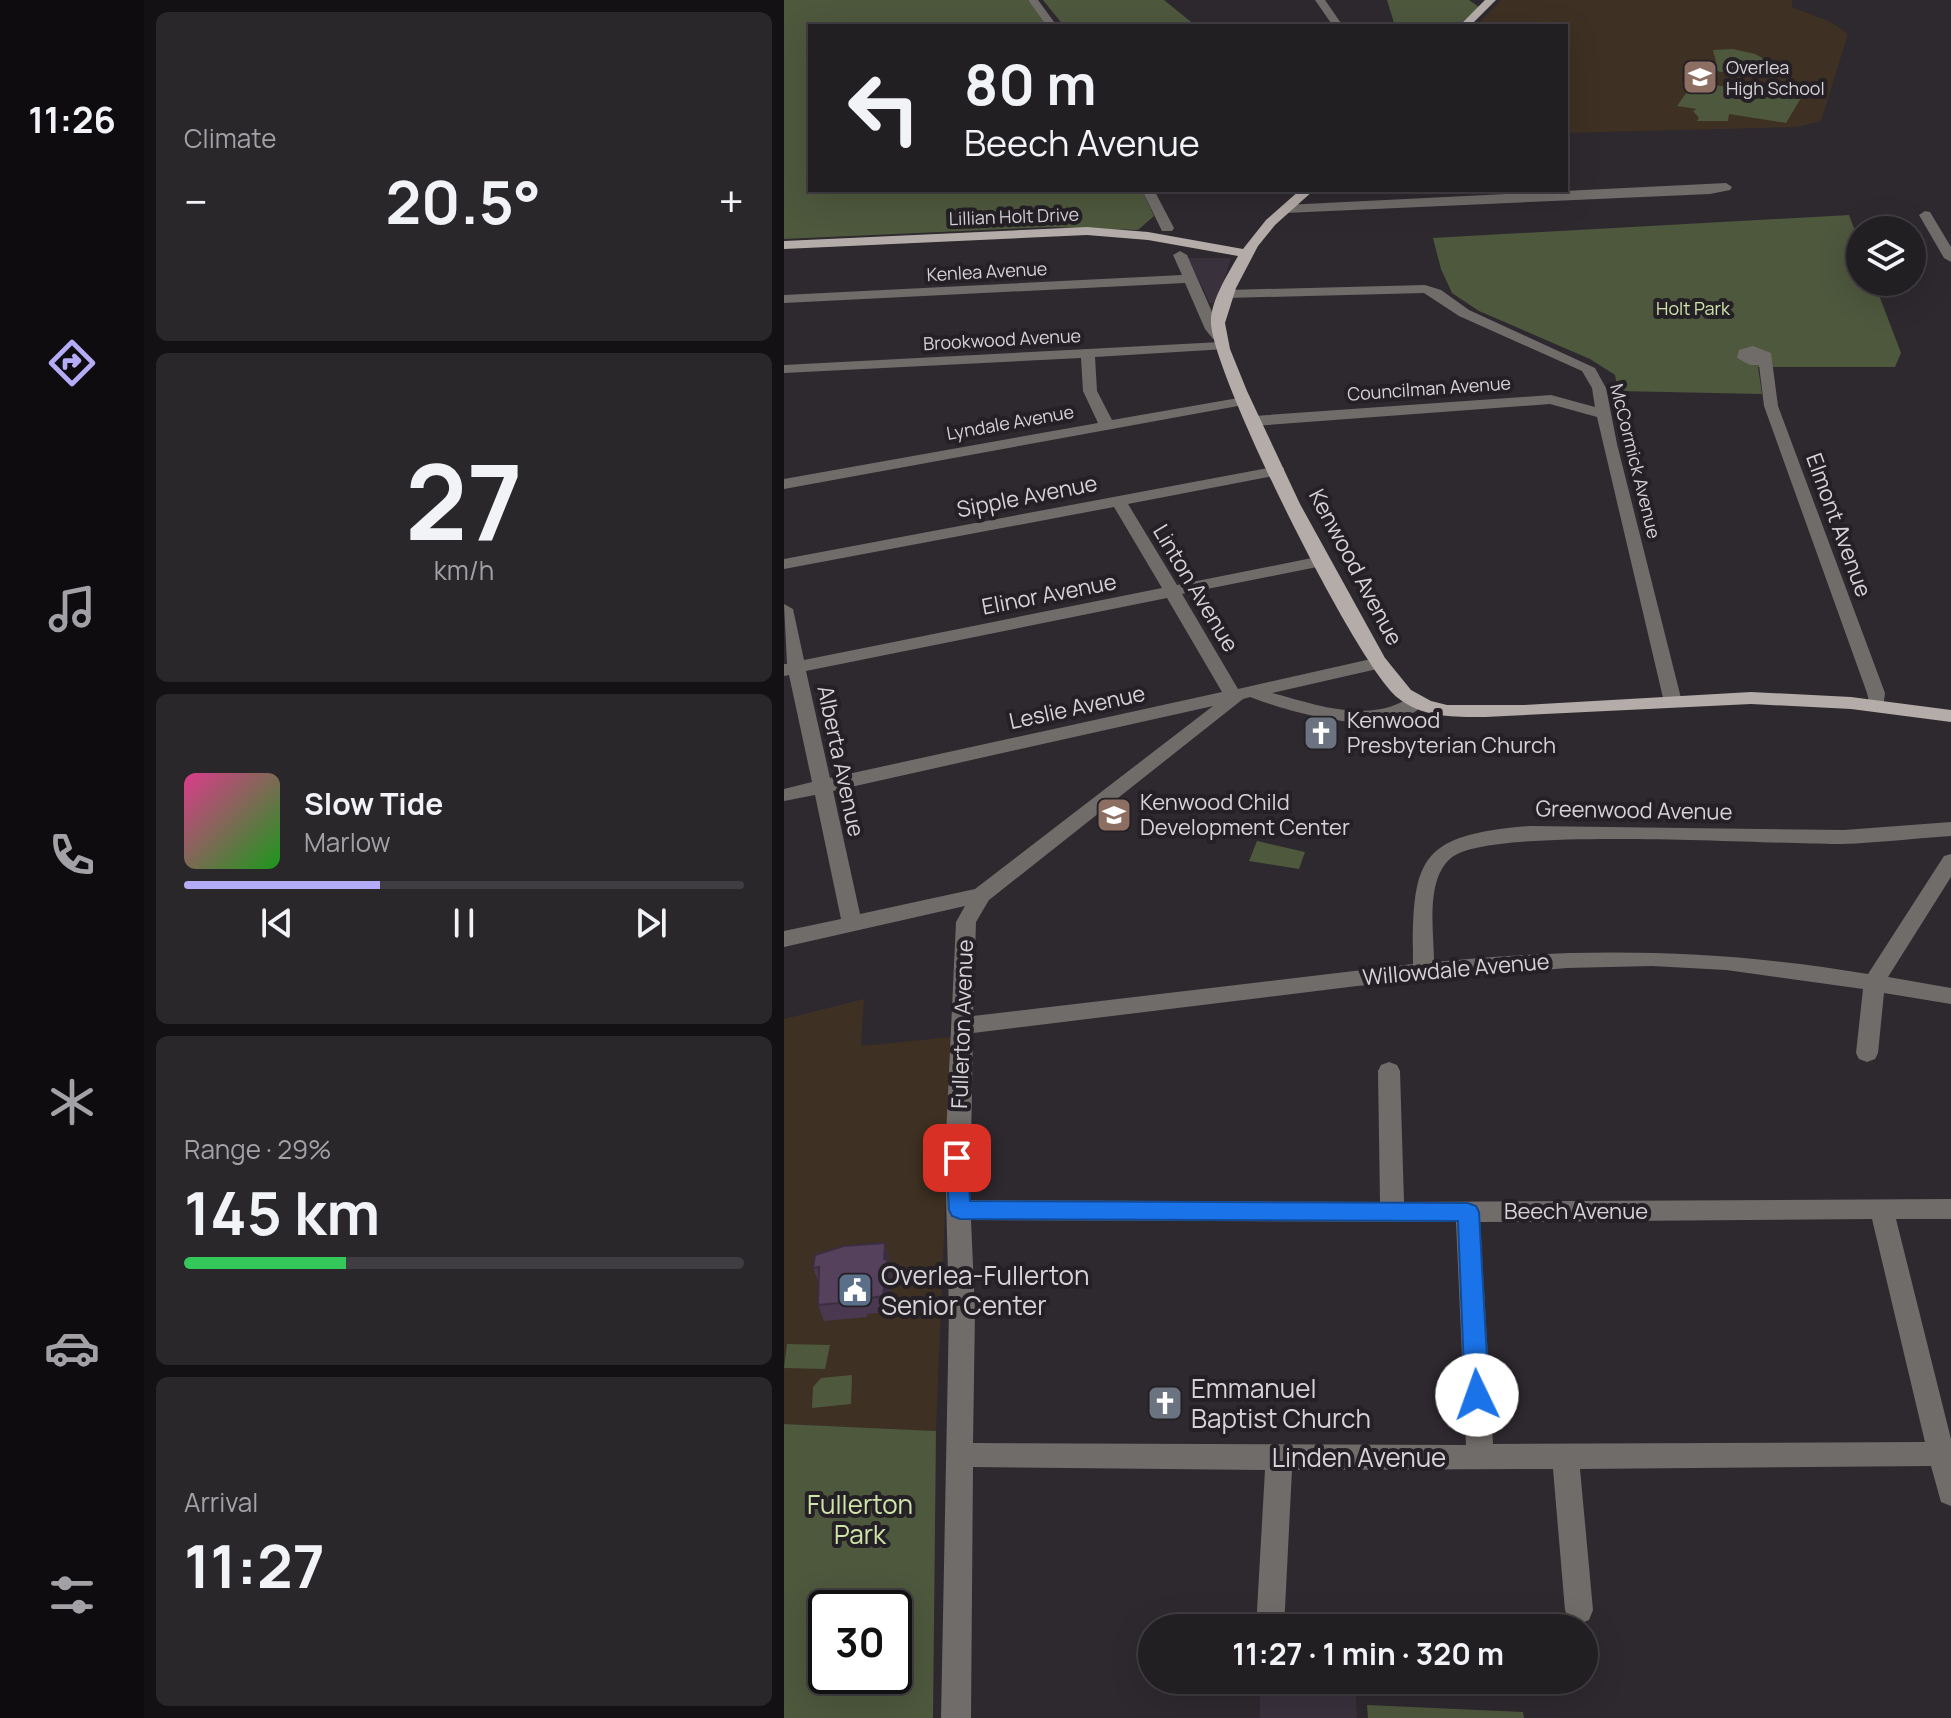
<!DOCTYPE html>
<meta charset="utf-8">
<style>
:root{--surface:#221f23;--page:#2a272b;--text:#f1f3f6;--muted:#a2a2a6;--line:#3f3d41;--accent:#b5acf8}
body{margin:0;font-family:Manrope,sans-serif;background:var(--page);color:var(--text);height:100vh;display:flex;flex-direction:column;font-size:30px;white-space:nowrap}
*{box-sizing:border-box;margin:0}
p{font-size:26px;color:var(--muted)}
.icon{flex:none;width:44px;height:44px;fill:none;stroke:currentColor;stroke-width:2;stroke-linecap:round;stroke-linejoin:round}
.map{position:relative;flex:1;overflow:hidden}
.sheet{display:flex;flex-direction:column;gap:12px;padding:12px;background:#131113;width:640px}
.sheet>*{flex:none}
.banner{position:absolute;left:24px;top:24px;width:760px;height:168px;border-radius:0px;box-shadow:0 8px 32px #0002,0 0 0 2px var(--line);background:#221f23;color:var(--text);overflow:hidden}
.fabs{position:absolute;left:1062px;top:216px;display:grid;gap:16px}
.fabs a{display:grid;place-items:center;width:80px;height:80px;border-radius:50%;background:var(--surface);box-shadow:0 8px 32px #0002,0 0 0 2px var(--line);font-size:40px}
.speed{position:absolute;left:24px;top:1590px;display:flex;gap:16px;font-size:40px;font-weight:700;text-align:center}
.speed>*{display:grid;place-content:center;width:104px;height:104px;border-radius:50%;background:var(--surface);box-shadow:0 8px 32px #0002,0 0 0 2px var(--line);line-height:1}
.speed .limit{border:4px solid #111;border-radius:12px;background:#fff;color:#111}
.pin{position:absolute;display:grid;place-items:center;width:68px;height:68px;color:#fff;margin:-34px;border-radius:16px;box-shadow:0 4px 12px #0006}
.me{position:absolute;width:88px;margin:-44px;rotate:357deg;stroke-linejoin:round;filter:drop-shadow(0 0 6px #0008)}
.turn{display:flex;align-items:center;gap:28px;height:168px;padding:0 24px;font-size:36px}
.turn .icon{width:104px;height:104px;stroke-width:2.5}
.turn b{display:block;font-size:56px;line-height:68px}
.big{font-size:60px;font-weight:700;line-height:1.1}
.sheet .card{flex:1;display:flex;flex-direction:column;justify-content:center;gap:12px;min-width:0;padding:0 28px;border-radius:12px;background:var(--page)}
.sheet .dial{align-items:center;gap:0}
.dial b{font-size:104px;line-height:1}
.song{display:flex;align-items:center;gap:24px}
.cover{width:96px;height:96px;border-radius:12px;background:linear-gradient(135deg,hsl(330 70% 55%),hsl(120 70% 35%))}
.played{height:8px;border-radius:4px;background:linear-gradient(90deg,var(--accent) 35%,var(--line) 35%)}
.keys{display:flex;justify-content:space-around;direction:ltr}
.heat{display:flex;justify-content:space-between;align-items:center;font-size:44px;direction:ltr}
.charge{height:12px;border-radius:6px;background:linear-gradient(90deg,#34c759 29%,var(--line) 0)}
.trip{position:absolute;left:354px;top:1614px;width:460px;height:80px;border-radius:40px;background:var(--surface);box-shadow:0 8px 32px #0002,0 0 0 2px var(--line);font-weight:700;line-height:80px;text-align:center}
main{display:flex;flex:1;min-height:0}
.menu{display:flex;flex-direction:column;width:144px;justify-content:space-around;align-items:center;background:#0e0c0e;color:var(--muted)}
.menu .icon{width:56px;height:56px}
.menu .current{color:var(--accent)}
.menu b{font-size:36px;color:var(--text)}
.map>svg:first-child{display:block}
.built{fill:#39313c}
.education{fill:#3e3022}
.green{fill:#4e583d;fill-rule:evenodd}
.lines{fill:none;stroke-linecap:round;stroke-linejoin:round}
.minor{fill:#706c6a;fill-rule:evenodd}
.major{fill:#b4aca8;fill-rule:evenodd}
.wall{fill:#4a3850}
.shaded-wall{fill:#3c2e41}
.building{fill:#56415d;stroke:#3c2e41;stroke-width:2}
.route{fill:#1a73e8;stroke:#114b97;stroke-width:2}
.labels{text-anchor:middle;dominant-baseline:central;stroke-width:8;stroke-linejoin:round;paint-order:stroke}
.far-poi-label{font-size:18px;fill:#d6d3d7;stroke:#242026;text-anchor:start}
.far-street-label{font-size:18px;fill:#d6d3d7;stroke:#242026}
.far-park-label{font-size:18px;fill:#cee4a8;stroke:#242026}
.street-label{font-size:22px;fill:#d6d3d7;stroke:#242026}
.poi-label{font-size:22px;fill:#d6d3d7;stroke:#242026;text-anchor:start}
.near-poi-label{font-size:26px;fill:#d6d3d7;stroke:#242026;text-anchor:start}
.near-street-label{font-size:26px;fill:#d6d3d7;stroke:#242026}
.near-park-label{font-size:26px;fill:#cee4a8;stroke:#242026}
</style>
<main>
<nav class="menu">
<b>11:26</b>
<svg class="icon current" aria-label="directions" viewBox="0 0 24 24"><path d="M12 3l9 9-9 9-9-9zM9 14v-3h6M13 9l2 2-2 2"/></svg>
<svg class="icon" aria-label="music" viewBox="0 0 24 24"><path d="M9 18V5l10-2v13"/><circle cx="6" cy="18" r="3"/><circle cx="16" cy="16" r="3"/></svg>
<svg class="icon" aria-label="phone" viewBox="0 0 24 24"><path d="M5 4h4l2 5-3 2q2 4 5 5l2-3 5 2v4C11 20 4 13 5 4z"/></svg>
<svg class="icon" aria-label="climate" viewBox="0 0 24 24"><path d="M12 3v18M4 7l16 10M4 17L20 7"/></svg>
<svg class="icon" aria-label="car" viewBox="0 0 24 24"><path d="M5 17H2v-5l4-1 3-4h7l3 4 3 1v5h-3M9 17h6M6 11h13"/><circle cx="7" cy="17" r="2"/><circle cx="17" cy="17" r="2"/></svg>
<svg class="icon" aria-label="filters" viewBox="0 0 24 24"><path d="M4 7h16M4 17h16"/><circle cx="9" cy="7" r="2"/><circle cx="15" cy="17" r="2"/></svg>
</nav>
<section class="sheet">
<div class="card"><p>Climate</p>
<div class="heat"><a>−</a><b class="big">20.5°</b><a>+</a></div>
</div>
<div class="card dial"><b>27</b><p>km/h</p></div>
<div class="card">
<div class="song"><i class="cover"></i><div><b>Slow Tide</b><p>Marlow</p></div></div>
<div class="played"></div>
<div class="keys"><svg class="icon" aria-label="previous" viewBox="0 0 24 24"><path d="M18 5L8 12l10 7zM5 5v14"/></svg><svg class="icon" aria-label="pause" viewBox="0 0 24 24"><path d="M8 5v14M16 5v14"/></svg><svg class="icon" aria-label="next" viewBox="0 0 24 24"><path d="M6 5l10 7-10 7zM19 5v14"/></svg></div>
</div>
<div class="card"><p>Range · 29%</p><b class="big">145 km</b><div class="charge"></div></div>
<div class="card"><p>Arrival</p><b class="big">11:27</b></div>
</section>
<div class="map">
<svg width="1167" height="1718" viewBox="0 0 1167 1718">
<rect width="100%" height="100%" fill="#2e292f"/>
<!-- built -->
<g class="built">
<path d="M404 258H447L433 303H426Z"/>
<path d="M476 1680H571L573 1718H476Z"/>
</g>
<!-- education -->
<g class="education">
<path d="M717 0H1008V7L1047 22 1064 34 1037 121 1013 127 782 133V26H692Z"/>
<path d="M80 999 77 1046 168 1037 152 1431 0 1424V1019Z"/>
</g>
<!-- green -->
<g class="green">
<path d="M0 0H244L265 26H26V190H358L370 216 354 230 268 227 0 239Z"/>
<path d="M259 0H380L412 26H280Z"/>
<path d="M603 0H685L695 7 674 26H611Z"/>
<path d="M949 49 971 54 984 61V70L936 72 927 68 933 66 929 50Z"/>
<path d="M910 82 1017 98 1002 123 945 114 944 121H913L915 118 909 111 913 109 893 106Z"/>
<path d="M1065 215 1076 244V282H1090L1117 353 1111 367H974L978 394 834 391 831 375 806 359 695 311 668 293 657 269 649 238Z"/>
<path d="M473 841 521 852 515 869 465 861Z"/>
<path d="M3 1344 46 1345 41 1369 0 1368Z"/>
<path d="M68 1375 67 1404 28 1408 29 1387 37 1378Z"/>
<path d="M0 1424 152 1431 149 1718H0ZM42 1608H110V1676H42Z"/>
<path d="M583 1705 739 1712 740 1718H584Z"/>
</g>
<g class="lines">
<!-- minor -->
<g class="minor">
<path d="M244 0H254L273 26H263Z"/>
<path d="M531 0H541L559 26H549Z"/>
<path d="M942 183 948 187 946 190 926 194 501 213 495 209 501 205Z"/>
<path d="M358 190H370L390 228 388 231H378Z"/>
<path d="M1141 211 1146 212 1167 247V262L1160 258 1135 215Z"/>
<path d="M396 251 403 255 435 328 441 336 439 339H429L421 329 401 283 0 303V295L398 275 389 255Z"/>
<path d="M641 285 657 290 685 310 811 368 822 388 833 444 898 702 895 706H883L880 702 813 417 766 404 470 426 462 421 470 416 767 395 811 407 808 388 798 371 675 316 640 293 443 298 436 294 443 290Z"/>
<path d="M437 342 444 346 442 349 311 357 313 391 328 420 460 397 467 401 465 404 0 489V479L314 423 299 391 297 358 0 373V365Z"/>
<path d="M969 346 987 353 994 406 1101 693 1099 709H1087L1083 693 980 406 975 365H966L953 358 955 350Z"/>
<path d="M494 466 500 468V474L344 504 393 585 538 556 546 561 538 566 398 594 454 689 596 657 602 659 605 663 602 667 488 693C523 702 560 716 597 709 610 707 620 700 633 696L642 702C608 743 508 713 466 697L459 699 205 900 192 922 189 1016 629 964C628 858 634 835 746 826L1060 830 1167 822V836C1131 838 1094 843 1058 844 992 845 705 825 667 858 641 880 650 931 650 962 799 947 937 949 1084 974L1160 856 1167 854V877L1104 977 1167 988V1004L1100 993 1094 1053 1091 1059 1083 1062 1075 1059 1072 1053 1079 989 942 970 868 966 783 968 573 986 189 1033 186 1200 596 1202 594 1071 597 1065 605 1062 613 1065 616 1071 620 1202 1167 1199V1219H1112L1167 1439V1506L1157 1502 1147 1466 796 1469 809 1610 805 1620 795 1624 785 1620 781 1610 769 1469 508 1470 500 1628H472L481 1470 189 1467 187 1718H157L165 1311 161 1158 172 922 181 906 0 947V931L57 919 31 795 0 801V789L28 782 5 675 0 676V664H3L0 604 9 609 20 660 378 588 330 507 0 569V559ZM383 598 438 692 46 778 22 671ZM429 706 191 889 76 914 49 791ZM1088 1219 1141 1442 709 1444 696 1222ZM187 1220 672 1222 682 1445 189 1443 191 1311Z"/>
</g>
<!-- major -->
<g class="major">
<path d="M701 0H712L686 26H675Z"/>
<path d="M516 190H530L491 225 474 246 452 288 441 323 446 349 463 391 516 504 601 658 627 690 647 701 663 705H739L967 692 1067 697 1167 710V722L1067 709 967 704 701 717C671 717 639 718 614 698 573 666 429 376 427 323 426 302 444 274 454 256L364 240 303 235 0 249V241L303 227 364 232 459 249 482 220Z"/>
</g>
</g>
<!-- wall -->
<path class="wall" d="M101 1243 105 1259V1266L108 1274 104 1312 83 1314V1317L40 1321 34 1305V1281L29 1268Z"/>
<!-- shaded-wall -->
<path class="shaded-wall" d="M101 1243 105 1259V1266L108 1274 104 1312 99 1296Z"/>
<!-- building -->
<path class="building" d="M101 1243 100 1259H103L99 1296 78 1299V1301L34 1305 35 1267 29 1268 31 1255 60 1246Z"/>
<!-- route -->
<path class="route" d="M173 1150 180 1152 183 1158 186 1201 684 1203 692 1206 695 1212 705 1395 701 1403 693 1406 685 1403 681 1395 674 1221 176 1219 168 1216 165 1210 162 1158 165 1152Z"/>
<!-- icons -->
<defs>
<symbol id="school-square" viewBox="-11 -11 22 22"><rect x="-9" y="-9" width="18" height="18" rx="4" fill="#8d6e63" stroke="#242026"/><path d="M0-5L7-2L0 1L-7-2ZM-4 1L0 2.5L4 1V4Q0 6-4 4Z" fill="#fff"/></symbol>
<symbol id="church-square" viewBox="-11 -11 22 22"><rect x="-9" y="-9" width="18" height="18" rx="4" fill="#6b7280" stroke="#242026"/><path d="M-1.2-6h2.4v3.5h3.3v2.4h-3.3V6h-2.4V-.1h-3.3v-2.4h3.3Z" fill="#fff"/></symbol>
<symbol id="civic-square" viewBox="-11 -11 22 22"><rect x="-9" y="-9" width="18" height="18" rx="4" fill="#5c6f8a" stroke="#242026"/><path d="M-.6-6.5H3V-4.5H.6V-3L4-1V1h2V6H-6V1h2V-1L-.6-3ZM-1.2 2.5V6h2.4V2.5Z" fill="#fff"/></symbol>
</defs>
<g fill-rule="evenodd">
<use href="#school-square" x="896" y="57" width="40" height="40"/>
<use href="#church-square" x="517" y="713" width="40" height="40"/>
<use href="#school-square" x="310" y="795" width="40" height="40"/>
<use href="#civic-square" x="51" y="1270" width="40" height="40"/>
<use href="#church-square" x="361" y="1383" width="40" height="40"/>
</g>
<g class="labels">
<!-- far-poi labels -->
<g class="far-poi-label">
<text x="942" y="67">Overlea<tspan x="942" dy="21">High School</tspan></text>
</g>
<!-- far-street labels -->
<g class="far-street-label">
<text transform="translate(230 216) rotate(-2)">Lillian Holt Drive</text>
<text transform="translate(203 271) rotate(-3)">Kenlea Avenue</text>
<text transform="translate(218 339) rotate(-3)">Brookwood Avenue</text>
<text transform="translate(645 388) rotate(-4)">Councilman Avenue</text>
<text transform="translate(226 422) rotate(-10)">Lyndale Avenue</text>
<text transform="translate(852 461) rotate(76)">McCormick Avenue</text>
</g>
<!-- far-park labels -->
<g class="far-park-label">
<text x="909" y="308">Holt Park</text>
</g>
<!-- street labels -->
<g class="street-label">
<text transform="translate(243 496) rotate(-11)">Sipple Avenue</text>
<text transform="translate(1055 525) rotate(70)">Elmont Avenue</text>
<text transform="translate(572 567) rotate(62)">Kenwood Avenue</text>
<text transform="translate(412 588) rotate(59)">Linton Avenue</text>
<text transform="translate(265 594) rotate(-11)">Elinor Avenue</text>
<text transform="translate(293 707) rotate(-12)">Leslie Avenue</text>
<text transform="translate(57 761) rotate(78)">Alberta Avenue</text>
<text transform="translate(850 810) rotate(1)">Greenwood Avenue</text>
<text transform="translate(672 969) rotate(-5)">Willowdale Avenue</text>
<text transform="translate(178 1024) rotate(-88)">Fullerton Avenue</text>
<text x="792" y="1211">Beech Avenue</text>
</g>
<!-- poi labels -->
<g class="poi-label">
<text x="563" y="720">Kenwood<tspan x="563" dy="25">Presbyterian Church</tspan></text>
<text x="356" y="802">Kenwood Child<tspan x="356" dy="25">Development Center</tspan></text>
</g>
<!-- near-poi labels -->
<g class="near-poi-label">
<text x="97" y="1275">Overlea-Fullerton<tspan x="97" dy="30">Senior Center</tspan></text>
<text x="407" y="1388">Emmanuel<tspan x="407" dy="30">Baptist Church</tspan></text>
</g>
<!-- near-street labels -->
<g class="near-street-label">
<text x="575" y="1457">Linden Avenue</text>
</g>
<!-- near-park labels -->
<g class="near-park-label">
<text x="76" y="1504">Fullerton<tspan x="76" dy="30">Park</tspan></text>
</g>
</g>
</svg>
<div class="fabs">
<a><svg class="icon" aria-label="layers" viewBox="0 0 24 24"><path d="M12 4l9 5-9 5-9-5zM3 14l9 5 9-5"/></svg></a>
</div>
<div class="speed"><div class="limit">30</div></div>
<div class="pin" style="left:173px;top:1158px;background:#d93025"><svg class="icon" aria-label="arrive" viewBox="0 0 24 24"><path d="M6 21V4h12l-3 4 3 4H6"/></svg></div>
<svg class="me" style="left:693px;top:1395px" viewBox="-20 -20 40 40"><circle r="19" fill="#fff"/><path d="M0-13L10 11 0 6-10 11z" fill="#1a73e8"/></svg>
<div class="trip">11:27 · 1 min · 320 m</div>
<div class="banner">
<div class="turn"><svg class="icon" aria-label="left" viewBox="0 0 24 24"><path d="M17 20v-9H6M10 6l-5 5 5 5"/></svg><div><b>80 m</b>Beech Avenue</div></div>
</div>
</div>
</main>
